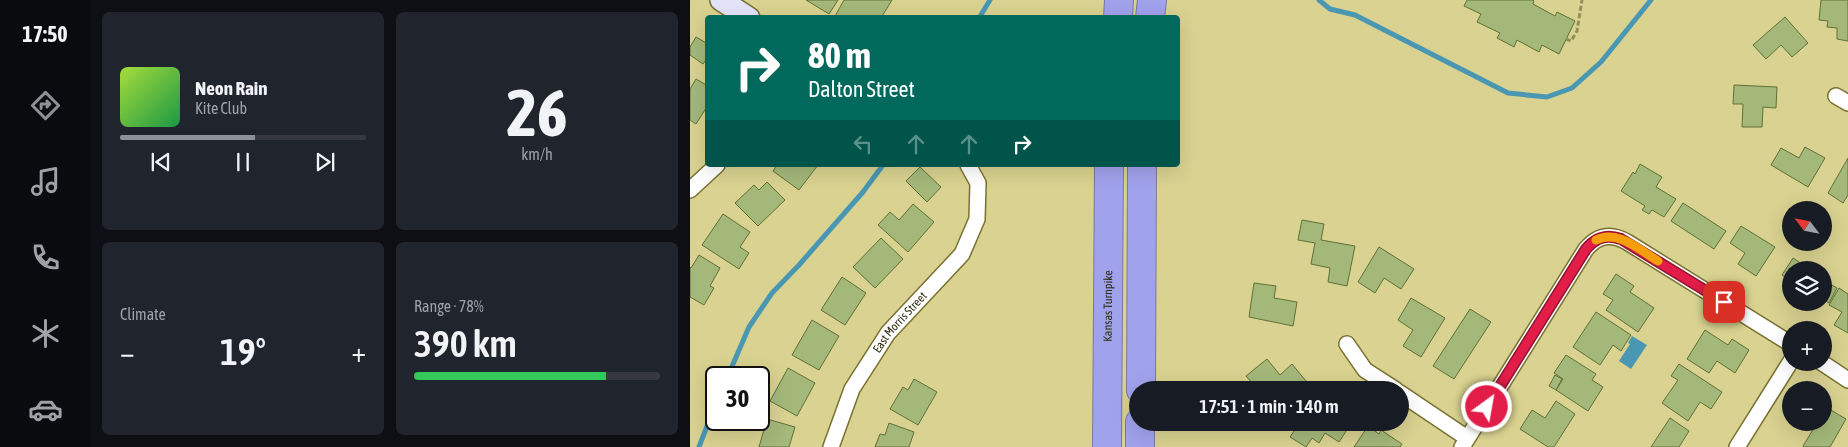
<!DOCTYPE html>
<meta charset="utf-8">
<style>
:root{--surface:#171b24;--page:#20242c;--text:#f1f3f6;--muted:#9ea1a6;--line:#363941;--accent:#8c9099}
body{margin:0;font-family:"Asap Condensed",sans-serif;background:var(--page);color:var(--text);height:100vh;display:flex;flex-direction:column;font-size:19px;white-space:nowrap}
*{box-sizing:border-box;margin:0}
p{font-size:16px;color:var(--muted)}
.icon{flex:none;width:28px;height:28px;fill:none;stroke:currentColor;stroke-width:2;stroke-linecap:round;stroke-linejoin:round}
.map{position:relative;flex:1;overflow:hidden}
.details{display:flex;flex-direction:column;gap:12px;padding:12px;background:#0d0f14;width:600px}
.details>*{flex:none}
.guide{position:absolute;left:15px;top:15px;width:475px;height:152px;border-radius:5px;box-shadow:0 5px 20px #0002;background:#00695c;color:#fff;overflow:hidden}
.needle{width:32px;rotate:302deg}
.tools{position:absolute;left:1092px;top:201px;display:grid;gap:10px}
.tools a{display:grid;place-items:center;width:50px;height:50px;border-radius:50%;background:var(--surface);box-shadow:0 5px 20px #0002;font-size:25px}
.speed{position:absolute;left:15px;top:366px;display:flex;gap:10px;font-size:25px;font-weight:700;text-align:center}
.speed>*{display:grid;place-content:center;width:65px;height:65px;border-radius:50%;background:var(--surface);box-shadow:0 5px 20px #0002;line-height:1}
.speed .limit{border:2px solid #111;border-radius:8px;background:#fff;color:#111}
.pin{position:absolute;display:grid;place-items:center;width:42px;height:42px;color:#fff;margin:-21px;border-radius:10px;box-shadow:0 2px 8px #0006}
.me{position:absolute;width:55px;margin:-28px;rotate:32deg;stroke-linejoin:round;filter:drop-shadow(0 0 4px #0008)}
.turn{display:flex;align-items:center;gap:18px;height:105px;padding:0 20px;font-size:22px}
.turn .icon{width:65px;height:65px;stroke-width:2.5}
.turn b{display:block;font-size:35px;line-height:42px}
.lanes{display:flex;align-items:center;height:48px;padding:0 20px;background:#0003;justify-content:center;gap:25px;direction:ltr}
.lanes .off{opacity:.35}
.big{font-size:38px;font-weight:600;line-height:1.1}
.details .widget{flex:1;display:flex;flex-direction:column;justify-content:center;gap:8px;min-width:0;padding:0 18px;border-radius:8px;background:var(--page)}
.details .dial{align-items:center;gap:0}
.dial b{font-size:65px;line-height:1}
.song{display:flex;align-items:center;gap:15px}
.cover{width:60px;height:60px;border-radius:8px;background:linear-gradient(135deg,hsl(80 70% 55%),hsl(140 70% 35%))}
.played{height:5px;border-radius:2px;background:linear-gradient(90deg,var(--accent) 55%,var(--line) 55%)}
.keys{display:flex;justify-content:space-around;direction:ltr}
.heat{display:flex;justify-content:space-between;align-items:center;font-size:28px;direction:ltr}
.charge{height:8px;border-radius:4px;background:linear-gradient(90deg,#34c759 78%,var(--line) 0)}
.details .tiles{flex:1;display:grid;gap:12px;grid-template-columns:repeat(2,1fr)}
.trip{position:absolute;left:439px;top:381px;width:280px;height:50px;border-radius:25px;background:var(--surface);box-shadow:0 5px 20px #0002;font-weight:600;line-height:50px;text-align:center}
main{display:flex;flex:1;min-height:0}
.dock{display:flex;flex-direction:column;width:90px;justify-content:space-around;align-items:center;background:#090b0e;color:var(--muted)}
.dock .icon{width:35px;height:35px}
.dock .current{color:var(--accent)}
.dock b{font-size:22px;color:var(--text)}
.map>svg:first-child{display:block}
.water{fill:#4997b2}
.lines{fill:none;stroke-linecap:round;stroke-linejoin:round}
.stream{stroke:#4997b2;stroke-width:5}
.building{fill:#a4b87a;stroke:#607137}
.street-casing{stroke:#787130;stroke-width:18}
.secondary-casing{stroke:#787130;stroke-width:24}
.highway-casing{stroke:#79799f;stroke-width:30}
.path{stroke:#938e5c;stroke-width:3;stroke-dasharray:5 2.5;stroke-linecap:butt}
.street{stroke:#fff;stroke-width:15}
.secondary{stroke:#e3e3f9;stroke-width:21}
.highway{stroke:#a1a2ec;stroke-width:28}
.route-casing{stroke:#92132f;stroke-width:12}
.route{stroke:#e11d48;stroke-width:9}
.slow{stroke:#f59e0b;stroke-width:9}
.labels{text-anchor:middle;dominant-baseline:central;stroke-width:4;stroke-linejoin:round;paint-order:stroke}
.street-label{font-size:12px;fill:#2f2d11;stroke:#f5f2d1}
</style>
<main>
<nav class="dock">
<b>17:50</b>
<svg class="icon current" aria-label="directions" viewBox="0 0 24 24"><path d="M12 3l9 9-9 9-9-9zM9 14v-3h6M13 9l2 2-2 2"/></svg>
<svg class="icon" aria-label="music" viewBox="0 0 24 24"><path d="M9 18V5l10-2v13"/><circle cx="6" cy="18" r="3"/><circle cx="16" cy="16" r="3"/></svg>
<svg class="icon" aria-label="phone" viewBox="0 0 24 24"><path d="M5 4h4l2 5-3 2q2 4 5 5l2-3 5 2v4C11 20 4 13 5 4z"/></svg>
<svg class="icon" aria-label="climate" viewBox="0 0 24 24"><path d="M12 3v18M4 7l16 10M4 17L20 7"/></svg>
<svg class="icon" aria-label="car" viewBox="0 0 24 24"><path d="M5 17H2v-5l4-1 3-4h7l3 4 3 1v5h-3M9 17h6M6 11h13"/><circle cx="7" cy="17" r="2"/><circle cx="17" cy="17" r="2"/></svg>
</nav>
<section class="details">
<div class="tiles">
<div class="widget">
<div class="song"><i class="cover"></i><div><b>Neon Rain</b><p>Kite Club</p></div></div>
<div class="played"></div>
<div class="keys"><svg class="icon" aria-label="previous" viewBox="0 0 24 24"><path d="M18 5L8 12l10 7zM5 5v14"/></svg><svg class="icon" aria-label="pause" viewBox="0 0 24 24"><path d="M8 5v14M16 5v14"/></svg><svg class="icon" aria-label="next" viewBox="0 0 24 24"><path d="M6 5l10 7-10 7zM19 5v14"/></svg></div>
</div>
<div class="widget dial"><b>26</b><p>km/h</p></div>
<div class="widget"><p>Climate</p>
<div class="heat"><a>−</a><b class="big">19°</b><a>+</a></div>
</div>
<div class="widget"><p>Range · 78%</p><b class="big">390 km</b><div class="charge"></div></div>
</div>
</section>
<div class="map">
<svg width="1158" height="447" viewBox="0 0 1158 447">
<rect width="100%" height="100%" fill="#d9d290"/>
<!-- water -->
<path class="water" d="M942 336 957 345 941 369 929 361 940 344 938 343Z"/>
<g class="lines">
<!-- stream -->
<g class="stream">
<path d="M629 0 640 9 665 15 818 93 857 97 882 88 911 62 961 0"/>
<path d="M289 18 300 0"/>
<path d="M37 378 59 327 82 293 109 265 173 192 193 165"/>
<path d="M9 447 26 403"/>
</g>
</g>
<!-- building -->
<g class="building">
<path d="M116 0H148L139 14Z"/>
<path d="M154 0H202L191 18H144Z"/>
<path d="M777 0H843L844 1 843 4 865 16 867 12 885 21 869 54 852 45 849 52 827 40 824 47 807 38 810 33 787 22 791 14 774 6Z"/>
<path d="M1131 0H1158V41L1147 39V28L1137 27 1138 21 1129 20Z"/>
<path d="M1095 17 1118 43 1102 57 1091 45 1076 59 1063 45Z"/>
<path d="M6 37 18 44V57L13 64 0 55V47Z"/>
<path d="M6 79 18 86V105L6 124 0 120V89Z"/>
<path d="M1044 85 1087 87 1086 108 1073 107 1072 127H1052L1053 104H1043Z"/>
<path d="M1115 147 1135 158 1118 187 1081 165 1091 148 1109 158Z"/>
<path d="M1158 158V195L1153 203 1138 193Z"/>
<path d="M950 164 972 177 966 187 986 199 974 217 962 210 959 214 952 210 955 206 931 191 943 172 945 174Z"/>
<path d="M87 165H128L109 190 83 171Z"/>
<path d="M230 167 251 187 237 202 216 181Z"/>
<path d="M77 182 95 200 68 226 45 203 64 185 69 190Z"/>
<path d="M993 203 1036 231 1024 249 981 221Z"/>
<path d="M223 204 244 222 218 252 188 225 200 212 209 220Z"/>
<path d="M33 214 60 232 50 247 59 253 49 269 12 245Z"/>
<path d="M612 220 634 224 631 240 665 246 657 286 638 282 640 268 621 264 625 243 608 240Z"/>
<path d="M1051 226 1085 247 1066 276 1048 264 1055 253 1040 243Z"/>
<path d="M191 238 213 259 185 288 163 267Z"/>
<path d="M689 247 724 269 711 289 694 278 685 293 668 282Z"/>
<path d="M9 255 30 268 20 286 24 288 14 305 0 297V267L1 268Z"/>
<path d="M1103 258 1121 270H1101V281L1092 275Z"/>
<path d="M926 274 944 286 940 292 964 308 948 332 916 310 923 300 913 294Z"/>
<path d="M152 277 176 293 155 325 131 310Z"/>
<path d="M564 283 586 286 584 298 607 302 603 326 559 317Z"/>
<path d="M1142 285 1147 288 1139 303 1134 300Z"/>
<path d="M1149 288 1158 294V333L1144 325 1152 312 1139 305Z"/>
<path d="M721 298 755 318 731 357 713 346 723 330 708 320Z"/>
<path d="M780 309 801 322 764 379 743 366Z"/>
<path d="M906 312 941 335 931 351 923 345 910 365 883 347Z"/>
<path d="M122 320 149 336 129 370 102 355Z"/>
<path d="M1015 330 1038 345 1042 339 1059 350 1045 373 1027 361 1019 373 997 359Z"/>
<path d="M876 355 906 374 902 380 913 387 898 411 866 390 873 379 864 373Z"/>
<path d="M577 359 590 375 602 364 616 381 605 390H568L556 376Z"/>
<path d="M989 364 1032 392 1021 409 1010 402 998 421 972 403 988 380 981 376Z"/>
<path d="M98 368 125 383 107 416 80 401Z"/>
<path d="M865 375 872 379 866 390 859 386Z"/>
<path d="M224 379 247 392 228 425 200 409 213 387 218 390Z"/>
<path d="M866 401 885 414 864 447H858L830 429 842 410 855 418Z"/>
<path d="M1134 406 1156 419 1140 447H1114L1113 446 1124 428 1115 422H1134Z"/>
<path d="M980 418 999 431 989 447H961Z"/>
<path d="M77 419 105 427 99 447H69Z"/>
<path d="M610 422H662L649 442 635 433 629 443 622 438 616 447 600 437Z"/>
<path d="M199 423 224 432 219 447H185L190 434 195 435Z"/>
<path d="M678 426 689 434 691 430 712 444 710 447H664Z"/>
</g>
<g class="lines">
<defs>
<g id="street">
<path d="M1146 96 1158 103"/>
<path d="M0 190 27 165"/>
<path d="M657 344 675 370 706 390"/>
<path d="M1131 362 1158 380"/>
<path d="M710 393 777 438"/>
<path id="s1" d="M141 447 162 389 198 333 272 254 287 219 288 183 278 165"/>
<path d="M772 447 896 249C908 235 921 233 937 242L1101 344"/>
<path d="M1047 447 1101 361"/>
</g>
<path id="secondary" d="M31 0 59 18"/>
<g id="highway">
<path d="M428 18 429 0"/>
<path d="M460 18 462 0"/>
<path d="M451 390 452 165"/>
<path id="s2" d="M417 447 419 165"/>
<path d="M450 447V422"/>
</g>
</defs>
<!-- street casing -->
<use href="#street" class="street-casing"/>
<!-- secondary casing -->
<use href="#secondary" class="secondary-casing"/>
<!-- highway casing -->
<use href="#highway" class="highway-casing"/>
<!-- path -->
<path class="path" d="M876 39 881 41 887 31 892 0"/>
<!-- street -->
<use href="#street" class="street"/>
<!-- secondary -->
<use href="#secondary" class="secondary"/>
<!-- highway -->
<use href="#highway" class="highway"/>
</g>
<g class="lines">
<defs>
<path id="route" d="M797 407 896 249C906 237 917 234 931 239L1034 302"/>
</defs>
<!-- route casing -->
<use href="#route" class="route-casing"/>
<!-- route -->
<use href="#route" class="route"/>
<!-- slow -->
<path class="slow" d="M906 240C927 229 950 250 968 261"/>
</g>
<g class="labels">
<!-- street labels -->
<g class="street-label">
<text stroke="none"><textPath href="#s2" startOffset="141">Kansas Turnpike</textPath></text>
<text stroke="none"><textPath href="#s1" startOffset="144">East Morris Street</textPath></text>
</g>
</g>
</svg>
<div class="tools">
<a><svg class="needle" viewBox="-14 -14 28 28"><path d="M0-13l5 13h-10z" fill="#e53935"/><path d="M0 13l5-13h-10z" fill="#9ea1a6"/></svg></a>
<a><svg class="icon" aria-label="layers" viewBox="0 0 24 24"><path d="M12 4l9 5-9 5-9-5zM3 14l9 5 9-5"/></svg></a>
<a>+</a>
<a>−</a>
</div>
<div class="speed"><div class="limit">30</div></div>
<div class="pin" style="left:1034px;top:302px;background:#d93025"><svg class="icon" aria-label="arrive" viewBox="0 0 24 24"><path d="M6 21V4h12l-3 4 3 4H6"/></svg></div>
<svg class="me" style="left:797px;top:407px" viewBox="-20 -20 40 40"><circle r="17" fill="#e11d48" stroke="#fff" stroke-width="3"/><path d="M0-11L8 9 0 5-8 9z" fill="#fff"/></svg>
<div class="trip">17:51 · 1 min · 140 m</div>
<div class="guide">
<div class="turn"><svg class="icon" aria-label="right" viewBox="0 0 24 24"><path d="M7 20v-9h11M14 6l5 5-5 5"/></svg><div><b>80 m</b>Dalton Street</div></div>
<div class="lanes"><svg class="icon off" aria-label="left" viewBox="0 0 24 24"><path d="M17 20v-9H6M10 6l-5 5 5 5"/></svg><svg class="icon off" aria-label="ahead" viewBox="0 0 24 24"><path d="M12 20V5M6 11l6-6 6 6"/></svg><svg class="icon off" aria-label="ahead" viewBox="0 0 24 24"><path d="M12 20V5M6 11l6-6 6 6"/></svg><svg class="icon" aria-label="right" viewBox="0 0 24 24"><path d="M7 20v-9h11M14 6l5 5-5 5"/></svg></div>
</div>
</div>
</main>
